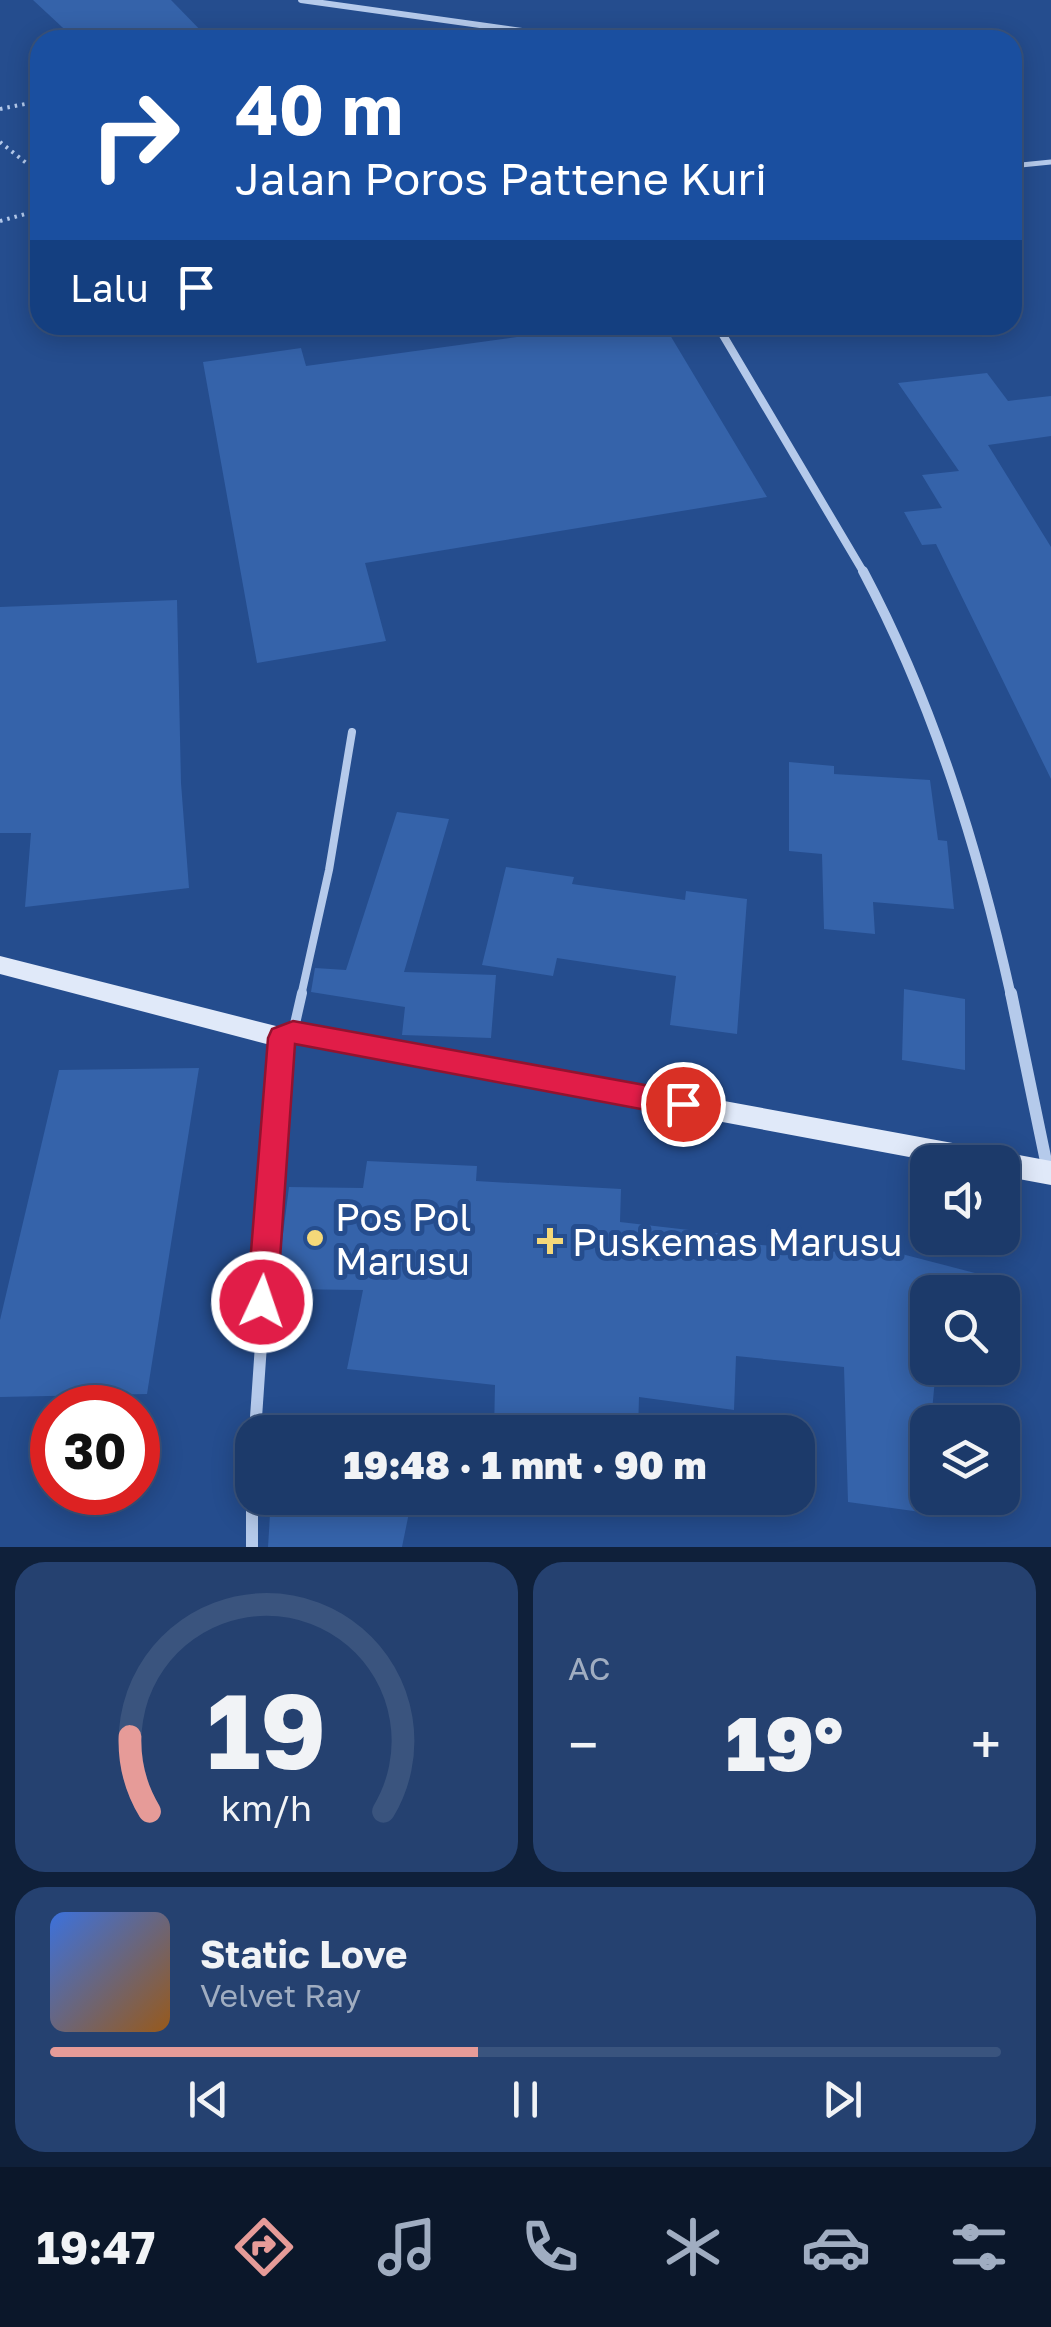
<!DOCTYPE html>
<html lang="id">
<meta charset="utf-8">
<style>
:root{--surface:#1c3a6a;--page:#254170;--text:#f1f3f6;--muted:#a0adc1;--line:#3a547e;--accent:#e69b98}
body{margin:0;font-family:"Golos Text",sans-serif;background:var(--page);color:var(--text);height:100vh;display:flex;flex-direction:column;font-size:38px;white-space:nowrap}
*{box-sizing:border-box;margin:0}
p{font-size:32px;color:var(--muted)}
.icon{flex:none;width:55px;height:55px;fill:none;stroke:currentColor;stroke-width:2;stroke-linecap:round;stroke-linejoin:round}
.map{position:relative;height:1547px;overflow:hidden}
.drawer{display:flex;flex-direction:column;gap:15px;padding:15px;background:#0f203a;flex:1}
.drawer>*{flex:none}
.hud{position:absolute;left:30px;top:30px;width:992px;height:305px;border-radius:30px;box-shadow:0 5px 25px #0003,0 0 0 2px var(--line);background:#1a4fa0;color:#fff;overflow:hidden}
.tools{position:absolute;left:910px;top:1145px;display:grid;gap:20px}
.tools a{display:grid;place-items:center;width:110px;height:110px;border-radius:20px;background:var(--surface);box-shadow:0 5px 25px #0003,0 0 0 2px var(--line);font-size:50px}
.speed{position:absolute;left:30px;top:1385px;display:flex;gap:20px;font-size:50px;font-weight:700;text-align:center}
.speed>*{display:grid;place-content:center;width:130px;height:130px;border-radius:50%;background:var(--surface);box-shadow:0 5px 25px #0003,0 0 0 2px var(--line);line-height:1}
.speed .limit{border:15px solid #d22;background:#fff;color:#111}
.pin{position:absolute;display:grid;place-items:center;width:85px;height:85px;color:#fff;margin:-42px;border:5px solid #fff;border-radius:50%;box-shadow:0 2px 10px #0007}
.me{position:absolute;width:110px;margin:-55px;rotate:3deg;stroke-linejoin:round;filter:drop-shadow(0 0 8px #0008)}
.turn{display:flex;align-items:center;gap:35px;height:210px;padding:0 40px;font-size:45px}
.turn .icon{width:130px;height:130px;stroke-width:2.5}
.turn b{display:block;font-size:70px;line-height:85px}
.then{display:flex;align-items:center;height:95px;padding:0 40px;background:#0003;gap:20px;font-size:38px}
.big{font-size:75px;font-weight:800;line-height:1.1}
.drawer .widget{flex:1;display:flex;flex-direction:column;justify-content:center;gap:15px;min-width:0;padding:0 35px;border-radius:30px;background:var(--page)}
.drawer .dial{align-items:center;gap:0}
.dial svg{height:260px;overflow:visible;fill:none;stroke:var(--line);stroke-width:7;stroke-linecap:round;text-anchor:middle}
.dial text{fill:var(--text);stroke:none}
.song{display:flex;align-items:center;gap:30px}
.cover{width:120px;height:120px;border-radius:15px;background:linear-gradient(135deg,hsl(220 70% 55%),hsl(30 70% 35%))}
.played{height:10px;border-radius:5px;background:linear-gradient(90deg,var(--accent) 45%,var(--line) 45%)}
.keys{display:flex;justify-content:space-around;direction:ltr}
.heat{display:flex;justify-content:space-between;align-items:center;font-size:55px;direction:ltr}
.drawer .tiles{flex:1;display:grid;gap:15px;grid-template-columns:1fr 1fr}
.widget:last-child{grid-column:span 2}
.trip{position:absolute;left:235px;top:1415px;width:580px;height:100px;border-radius:30px;background:var(--surface);box-shadow:0 5px 25px #0003,0 0 0 2px var(--line);font-weight:800;line-height:100px;text-align:center}
.dock{display:flex;height:160px;justify-content:space-around;align-items:center;background:#0b172a;color:var(--muted)}
.dock .icon{width:70px;height:70px}
.dock .active{color:var(--accent)}
.dock b{font-size:45px;color:var(--text)}
.map>svg:first-child{display:block}
.building{fill:#3563aa}
.lines{fill:none;stroke-linecap:round;stroke-linejoin:round}
.path{stroke:#b5caeb;stroke-width:4;stroke-dasharray:2.5 5;stroke-linecap:butt}
.lane-far2{stroke:#b5caeb;stroke-width:5}
.lane-far1{stroke:#b5caeb;stroke-width:8}
.lane{stroke:#b5caeb;stroke-width:10}
.street-far3{stroke:#b5caeb;stroke-width:6}
.street-far2{stroke:#b5caeb;stroke-width:8}
.street-far1{stroke:#b5caeb;stroke-width:10}
.street{stroke:#b5caeb;stroke-width:12}
.secondary{fill:#e0e9f9;fill-rule:evenodd}
.route{fill:#e11d48;stroke:#92132f;stroke-width:2.5}
.poi-dot{fill:#f5d879;stroke:#254d8e;stroke-width:4}
.labels{text-anchor:middle;dominant-baseline:central;stroke-width:10;stroke-linejoin:round;paint-order:stroke}
.near-poi-label{font-size:38px;fill:#fff;stroke:#254d8e;text-anchor:start}
</style>
<div class="map">
<svg width="1051" height="1547" viewBox="0 0 1051 1547">
<rect width="100%" height="100%" fill="#254d8e"/>
<!-- building -->
<g class="building">
<path d="M33 0H171L210 40H76Z"/>
<path d="M604 325H664L767 497 365 563 386 641 257 663 203 362 301 348 306 366Z"/>
<path d="M987 373 1008 401 1051 396V436L988 445 1051 547V779L936 544 922 545 904 512 942 508 922 475 959 471 898 383Z"/>
<path d="M177 600 181 783 189 888 25 907 31 833H0V607Z"/>
<path d="M789 762 834 766V774L930 780 938 840 947 841 954 909 873 902 875 934 824 929 822 854 789 851Z"/>
<path d="M397 812 449 819 404 972 496 975 491 1038 402 1035 405 1007 311 992 315 968 346 970Z"/>
<path d="M506 867 574 877 572 884 685 900 686 891 747 899 737 1034 670 1025 676 976 557 958 553 976 482 965Z"/>
<path d="M904 989 965 999V1070L902 1060Z"/>
<path d="M199 1068 147 1394 0 1397V1320L59 1070Z"/>
<path d="M367 1161 477 1166 476 1181 621 1189 620 1222 741 1236V1243L870 1255 871 1246 1002 1280 1000 1292H928V1368H936L931 1422H928V1513L848 1502 844 1367 736 1356 734 1410 639 1397 638 1432H494L495 1385 347 1369 363 1290 276 1289 289 1187 363 1188Z"/>
<path d="M271 1498H412L402 1547H268Z"/>
</g>
<g class="lines">
<!-- path -->
<g class="path">
<path d="M0 109 40 101"/>
<path d="M0 142 40 174"/>
<path d="M0 221 40 210"/>
</g>
<!-- lane-far2 -->
<path class="lane-far2" d="M1012 166 1051 162"/>
<!-- lane-far1 -->
<path class="lane-far1" d="M301 996 329 870 352 732"/>
<!-- lane -->
<path class="lane" d="M294 1028 302 993"/>
<!-- street-far3 -->
<path class="street-far3" d="M301 0 586 40"/>
<!-- street-far2 -->
<path class="street-far2" d="M717 325 864 573"/>
<!-- street-far1 -->
<path class="street-far1" d="M863 571C934 705 978 848 1011 996"/>
<!-- street -->
<g class="street">
<path d="M1011 993 1048 1171"/>
<path d="M255 1432 282 1039"/>
<path d="M252 1490V1547"/>
</g>
<!-- secondary -->
<path class="secondary" d="M0 956 280 1027 293 1022 1051 1161V1185L1002 1176V1162H936L295 1042 282 1048 0 974Z"/>
</g>
<!-- route -->
<path class="route" d="M293 1021 683 1092 692 1096 697 1104 692 1113 683 1117 295 1044 277 1302 273 1313 262 1317 251 1313 247 1302 268 1038 272 1029Z"/>
<!-- markers -->
<g class="poi-dot">
<circle cx="315" cy="1238" r="10"/>
<path d="M545 1226h10v10h10v10h-10v10h-10v-10h-10v-10h10z"/>
</g>
<g class="labels">
<!-- near-poi labels -->
<g class="near-poi-label">
<text x="335" y="1216">Pos Pol<tspan x="335" dy="44">Marusu</tspan></text>
<text x="572" y="1241">Puskemas Marusu</text>
</g>
</g>
</svg>
<div class="tools">
<a><svg class="icon" aria-label="sound" viewBox="0 0 24 24"><path d="M4 9h4l5-4v14l-5-4H4zM17 9q2 3 0 6"/></svg></a>
<a><svg class="icon" aria-label="search" viewBox="0 0 24 24"><circle cx="10" cy="10" r="6"/><path d="M15 15l6 6"/></svg></a>
<a><svg class="icon" aria-label="layers" viewBox="0 0 24 24"><path d="M12 4l9 5-9 5-9-5zM3 14l9 5 9-5"/></svg></a>
</div>
<div class="speed"><div class="limit">30</div></div>
<div class="pin" style="left:683px;top:1104px;background:#d93025"><svg class="icon" aria-label="arrive" viewBox="0 0 24 24"><path d="M6 21V4h12l-3 4 3 4H6"/></svg></div>
<svg class="me" style="left:262px;top:1302px" viewBox="-20 -20 40 40"><circle r="17" fill="#e11d48" stroke="#fff" stroke-width="3"/><path d="M0-11L8 9 0 5-8 9z" fill="#fff"/></svg>
<div class="trip">19:48 · 1 mnt · 90 m</div>
<div class="hud">
<div class="turn"><svg class="icon" aria-label="right" viewBox="0 0 24 24"><path d="M7 20v-9h11M14 6l5 5-5 5"/></svg><div><b>40 m</b>Jalan Poros Pattene Kuri</div></div>
<div class="then">Lalu<svg class="icon" aria-label="arrive" viewBox="0 0 24 24"><path d="M6 21V4h12l-3 4 3 4H6"/></svg></div>
</div>
</div>
<section class="drawer">
<div class="tiles">
<div class="widget dial"><svg viewBox="0 0 100 80">
<path d="M14 69A42 42 0 1 1 86 69"/>
<path d="M14 69A42 42 0 0 1 8 46" stroke="#e69b98"/>
<text x="50" y="56" font-size="32" font-weight="700">19</text>
<text x="50" y="72" font-size="11">km/h</text>
</svg></div>
<div class="widget"><p>AC</p>
<div class="heat"><a>−</a><b class="big">19°</b><a>+</a></div>
</div>
<div class="widget">
<div class="song"><i class="cover"></i><div><b>Static Love</b><p>Velvet Ray</p></div></div>
<div class="played"></div>
<div class="keys"><svg class="icon" aria-label="previous" viewBox="0 0 24 24"><path d="M18 5L8 12l10 7zM5 5v14"/></svg><svg class="icon" aria-label="pause" viewBox="0 0 24 24"><path d="M8 5v14M16 5v14"/></svg><svg class="icon" aria-label="next" viewBox="0 0 24 24"><path d="M6 5l10 7-10 7zM19 5v14"/></svg></div>
</div>
</div>
</section>
<nav class="dock">
<b>19:47</b>
<svg class="icon active" aria-label="directions" viewBox="0 0 24 24"><path d="M12 3l9 9-9 9-9-9zM9 14v-3h6M13 9l2 2-2 2"/></svg>
<svg class="icon" aria-label="music" viewBox="0 0 24 24"><path d="M9 18V5l10-2v13"/><circle cx="6" cy="18" r="3"/><circle cx="16" cy="16" r="3"/></svg>
<svg class="icon" aria-label="phone" viewBox="0 0 24 24"><path d="M5 4h4l2 5-3 2q2 4 5 5l2-3 5 2v4C11 20 4 13 5 4z"/></svg>
<svg class="icon" aria-label="climate" viewBox="0 0 24 24"><path d="M12 3v18M4 7l16 10M4 17L20 7"/></svg>
<svg class="icon" aria-label="car" viewBox="0 0 24 24"><path d="M5 17H2v-5l4-1 3-4h7l3 4 3 1v5h-3M9 17h6M6 11h13"/><circle cx="7" cy="17" r="2"/><circle cx="17" cy="17" r="2"/></svg>
<svg class="icon" aria-label="filters" viewBox="0 0 24 24"><path d="M4 7h16M4 17h16"/><circle cx="9" cy="7" r="2"/><circle cx="15" cy="17" r="2"/></svg>
</nav>
